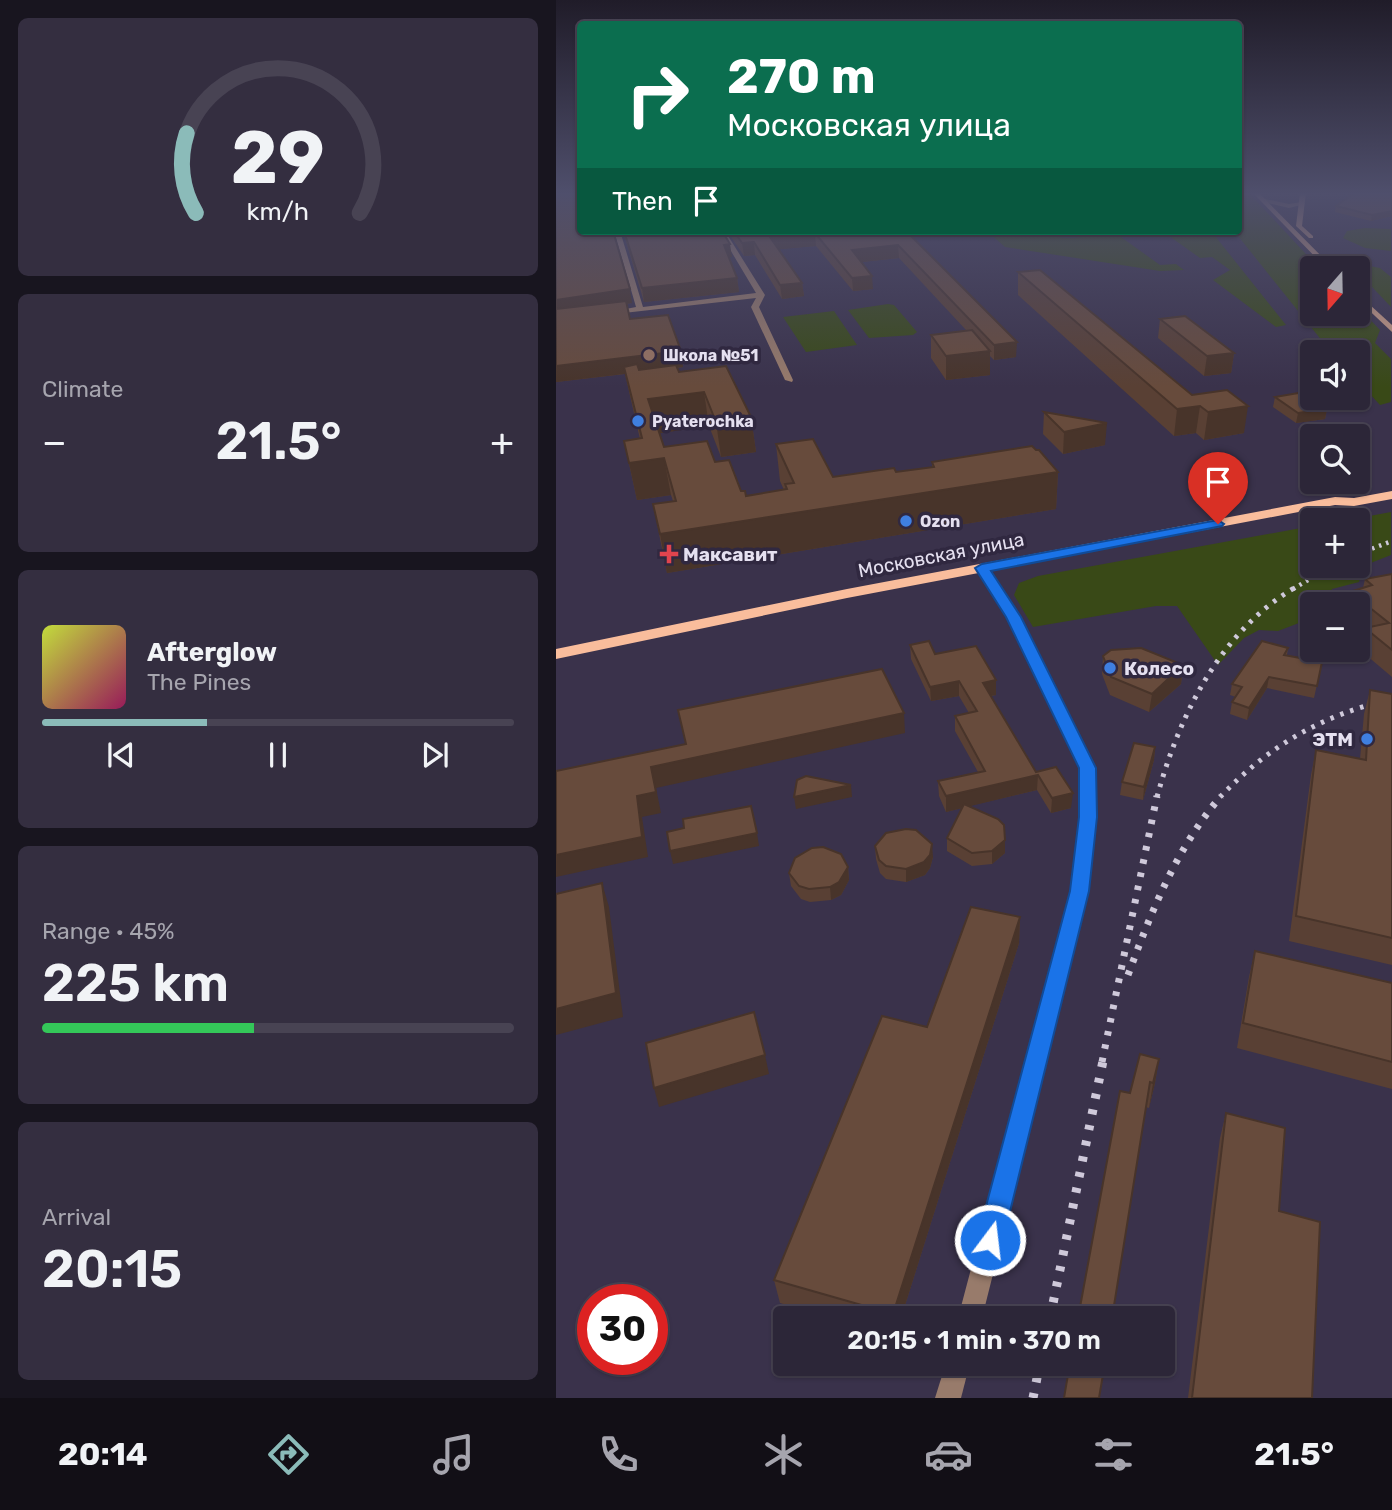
<!DOCTYPE html>
<meta charset="utf-8">
<style>
:root{--surface:#2c2638;--page:#342e40;--text:#f1f3f6;--muted:#a6a5ae;--line:#484353;--accent:#8bbbb9}
body{margin:0;font-family:Rubik,sans-serif;background:var(--page);color:var(--text);height:100vh;display:flex;flex-direction:column;font-size:26px;white-space:nowrap}
*{box-sizing:border-box;margin:0}
p{font-size:23px;color:var(--muted)}
.icon{flex:none;width:38px;height:38px;fill:none;stroke:currentColor;stroke-width:2;stroke-linecap:round;stroke-linejoin:round}
.map{position:relative;flex:1;overflow:hidden}
.details{display:flex;flex-direction:column;gap:18px;padding:18px;background:#18151f;width:556px}
.details>*{flex:none}
.guide{position:absolute;left:21px;top:21px;width:665px;height:214px;border-radius:7px;box-shadow:0 2px 5px #0004,0 0 0 2px var(--line);background:#0b6e4f;color:#fff;overflow:hidden}
.needle{width:46px;rotate:200deg}
.buttons{position:absolute;left:744px;top:256px;display:grid;gap:14px}
.buttons a{display:grid;place-items:center;width:70px;height:70px;border-radius:7px;background:var(--surface);box-shadow:0 2px 5px #0004,0 0 0 2px var(--line);font-size:35px}
.speed{position:absolute;left:21px;top:1284px;display:flex;gap:14px;font-size:35px;font-weight:700;text-align:center}
.speed>*{display:grid;place-content:center;width:91px;height:91px;border-radius:50%;background:var(--surface);box-shadow:0 2px 5px #0004,0 0 0 2px var(--line);line-height:1}
.speed .limit{border:10px solid #d22;background:#fff;color:#111}
.pin{position:absolute;display:grid;place-items:center;width:60px;height:60px;color:#fff;margin:-72px -30px;border-radius:50% 50% 50% 0;rotate:-45deg;box-shadow:0 0 7px #0007}
.pin .icon{rotate:45deg}
.me{position:absolute;width:77px;margin:-38px;rotate:15deg;stroke-linejoin:round;filter:drop-shadow(0 0 5px #0008)}
.turn{display:flex;align-items:center;gap:24px;height:147px;padding:0 35px;font-size:32px}
.turn .icon{width:91px;height:91px;stroke-width:2.5}
.turn b{display:block;font-size:49px;line-height:60px}
.then{display:flex;align-items:center;height:66px;padding:0 35px;background:#0003;gap:14px;font-size:26px}
.big{font-size:52px;font-weight:600;line-height:1.1}
.details .tile{flex:1;display:flex;flex-direction:column;justify-content:center;gap:10px;min-width:0;padding:0 24px;border-radius:10px;background:var(--page)}
.details .dial{align-items:center;gap:0}
.dial svg{height:182px;overflow:visible;fill:none;stroke:var(--line);stroke-width:7;stroke-linecap:round;text-anchor:middle}
.dial text{fill:var(--text);stroke:none}
.song{display:flex;align-items:center;gap:21px}
.cover{width:84px;height:84px;border-radius:10px;background:linear-gradient(135deg,hsl(70 70% 55%),hsl(330 70% 35%))}
.played{height:7px;border-radius:4px;background:linear-gradient(90deg,var(--accent) 35%,var(--line) 35%)}
.keys{display:flex;justify-content:space-around;direction:ltr}
.heat{display:flex;justify-content:space-between;align-items:center;font-size:38px;direction:ltr}
.charge{height:10px;border-radius:5px;background:linear-gradient(90deg,#34c759 45%,var(--line) 0)}
.trip{position:absolute;left:217px;top:1306px;width:402px;height:70px;border-radius:7px;background:var(--surface);box-shadow:0 2px 5px #0004,0 0 0 2px var(--line);font-weight:600;line-height:70px;text-align:center}
.dock{display:flex;height:112px;justify-content:space-around;align-items:center;background:#120f16;color:var(--muted)}
.dock .icon{width:49px;height:49px}
.dock .current{color:var(--accent)}
.dock b{font-size:32px;color:var(--text)}
main{display:flex;flex:1;min-height:0}
.map>svg:first-child{display:block}
.green{fill:#394917}
.lines{fill:none;stroke-linecap:round;stroke-linejoin:round}
.street{fill:#987b6b;fill-rule:evenodd}
.secondary{fill:#cfa087;fill-rule:evenodd}
.primary{fill:#f9bd9c;fill-rule:evenodd}
.rail-far3{stroke:#cfc9da;stroke-width:4.5;stroke-dasharray:2.5 5;stroke-linecap:butt}
.rail-far2{stroke:#cfc9da;stroke-width:5;stroke-dasharray:3.5 7;stroke-linecap:butt}
.rail-far1{stroke:#cfc9da;stroke-width:7;stroke-dasharray:4.5 9;stroke-linecap:butt}
.rail{stroke:#cfc9da;stroke-width:9;stroke-dasharray:5 11;stroke-linecap:butt}
.wall{fill:#594034}
.shaded-wall{fill:#48342a}
.building{fill:#674b3c;stroke:#48342a;stroke-width:2}
.route{fill:#1a73e8;stroke:#114b97;stroke-width:2}
.education-dot{fill:#8d6e63;stroke:#302840;stroke-width:2.5}
.shop-dot{fill:#3f7fe0;stroke:#302840;stroke-width:2.5}
.health-dot{fill:#e0444e;stroke:#302840;stroke-width:2.5}
.labels{text-anchor:middle;dominant-baseline:central;stroke-width:7;stroke-linejoin:round;paint-order:stroke}
.far-poi-label{font-size:16px;font-weight:bold;fill:#e5e0f0;stroke:#302840;text-anchor:start}
.poi-label{font-size:19px;font-weight:bold;fill:#e5e0f0;stroke:#302840;text-anchor:start}
.street-label{font-size:19px;fill:#e5e0f0;stroke:#302840}
</style>
<main>
<section class="details">
<div class="tile dial"><svg viewBox="0 0 100 80">
<path d="M14 69A42 42 0 1 1 86 69"/>
<path d="M14 69A42 42 0 0 1 10 34" stroke="#8bbbb9"/>
<text x="50" y="56" font-size="32" font-weight="700">29</text>
<text x="50" y="72" font-size="11">km/h</text>
</svg></div>
<div class="tile"><p>Climate</p>
<div class="heat"><a>−</a><b class="big">21.5°</b><a>+</a></div>
</div>
<div class="tile">
<div class="song"><i class="cover"></i><div><b>Afterglow</b><p>The Pines</p></div></div>
<div class="played"></div>
<div class="keys"><svg class="icon" aria-label="previous" viewBox="0 0 24 24"><path d="M18 5L8 12l10 7zM5 5v14"/></svg><svg class="icon" aria-label="pause" viewBox="0 0 24 24"><path d="M8 5v14M16 5v14"/></svg><svg class="icon" aria-label="next" viewBox="0 0 24 24"><path d="M6 5l10 7-10 7zM19 5v14"/></svg></div>
</div>
<div class="tile"><p>Range · 45%</p><b class="big">225 km</b><div class="charge"></div></div>
<div class="tile"><p>Arrival</p><b class="big">20:15</b></div>
</section>
<div class="map">
<svg width="836" height="1398" viewBox="0 0 836 1398">
<rect width="100%" height="100%" fill="#3a324b"/>
<!-- green -->
<g class="green">
<path d="M683 192H692L763 268H756V313H802V307L824 330 819 343 835 359V402L824 405 802 381V352H775L678 231H682Z"/>
<path d="M809 228 835 229V251L809 248 787 238 791 231Z"/>
<path d="M431 231H486C505 244 536 235 558 232L604 265 620 264 628 270 604 271 449 247Z"/>
<path d="M606 231H655L730 325 720 327 657 280 674 270 656 257 644 258Z"/>
<path d="M792 262 824 268 835 277V307L802 272V268H797Z"/>
<path d="M332 304 338 305 361 332 357 335 313 338 292 310Z"/>
<path d="M278 311 301 345 250 352 227 317Z"/>
<path d="M835 512V555L807 566 803 582 776 589 771 604H756V618L722 631 703 630 688 638 662 665 621 606H600L477 627 458 595 463 583 482 576 756 526V565H802V520H792Z"/>
</g>
<g class="lines">
<!-- street -->
<g class="street">
<path d="M709 199 733 204 746 202 749 204 733 208 707 202Z"/>
<path d="M58 231H64L87 307 200 293 163 231H169L209 295 203 307 237 380 236 382 229 380 195 307 200 298 50 315 49 313 80 307Z"/>
<path d="M426 564 430 565 464 616 539 768 540 817 533 891 426 1318H402L515 891 524 817 523 768 452 616 420 568Z"/>
<path d="M390 1363H414L405 1398H379Z"/>
</g>
<!-- secondary -->
<g class="secondary">
<path d="M696 192H702L777 268H770Z"/>
<path d="M744 192H750L746 226 757 236V238H753L740 226Z"/>
<path d="M802 294 836 325V332L802 300Z"/>
</g>
<!-- primary -->
<path class="primary" d="M836 491V499L798 506 779 505 291 598 0 659V649L291 589 779 497 798 498Z"/>
<!-- rail-far3 -->
<g class="rail-far3">
<path d="M802 554 836 541"/>
<path d="M737 589 777 565"/>
</g>
<!-- rail-far2 -->
<g class="rail-far2">
<path d="M601 797C623 716 664 631 740 587"/>
<path d="M664 797C714 745 766 715 836 699"/>
</g>
<!-- rail-far1 -->
<g class="rail-far1">
<path d="M572 975C596 910 620 849 665 796"/>
<path d="M546 1062 601 796"/>
</g>
<!-- rail -->
<g class="rail">
<path d="M494 1318 547 1061"/>
<path d="M477 1398 484 1363"/>
</g>
</g>
<!-- wall -->
<g class="wall">
<path d="M0 192 76 303 70 304 74 319 127 367 121 368 123 372 195 417 200 452 165 457 153 426 104 433 108 447 159 462 185 491 190 496 228 490 224 481 220 444 277 477 340 472 376 467V462L502 472 500 509 111 573 97 504 117 501 115 495 81 500 68 441 84 439 69 374 0 382Z"/>
<path d="M836 193V216L815 221 779 212 780 206Z"/>
<path d="M67 231H166L176 257H173L181 278 183 292 88 302Z"/>
<path d="M171 231H411L356 236 460 357 438 360 434 356V375L390 380 375 358V335L410 330 343 258 306 262 317 289 297 291 260 246 223 249 246 283 248 296 226 299 199 255 188 256Z"/>
<path d="M462 272 636 395 688 433 648 440 640 433 618 436 462 295Z"/>
<path d="M604 319 678 353 675 373 648 376 602 338Z"/>
<path d="M719 397 771 409 769 419 740 423 717 407Z"/>
<path d="M488 412 549 445 507 454 487 434Z"/>
<path d="M836 574V677L803 649 809 628 802 622V604H791L794 592 807 588 809 579Z"/>
<path d="M354 645 379 654 440 680V695L435 696 480 772 515 808 495 813 481 790 413 806 449 840V853L436 864 416 866 391 851V838L406 808 390 812 383 796 382 781 422 772 399 731V716L413 713 403 696 375 701 355 659Z"/>
<path d="M732 648 731 655 766 662 758 698 711 688 691 720 674 714 676 702 680 697 674 695 676 684Z"/>
<path d="M547 656 627 665 625 684 593 712 554 695 546 674Z"/>
<path d="M814 690 836 694V965L733 941 755 775 760 750 804 759 808 714Z"/>
<path d="M599 747 598 760 587 800 564 795 566 782Z"/>
<path d="M319 846 377 857 374 868 369 875 350 882 330 879 324 873 320 859Z"/>
<path d="M292 867 293 880 285 895 275 900 254 902 245 899 235 886 233 873Z"/>
<path d="M464 917 463 943 345 1318H273L224 1303 218 1280 371 1027Z"/>
<path d="M699 951 836 983V1089L681 1048 693 977Z"/>
<path d="M603 1059 599 1083 593 1108 590 1107 574 1093Z"/>
<path d="M670 1113 723 1211 756 1398H632L664 1138Z"/>
</g>
<!-- shaded-wall -->
<g class="shaded-wall">
<path d="M836 211V216L815 221 816 215Z"/>
<path d="M344 231H411L345 238Z"/>
<path d="M259 233 260 246 216 250 214 237Z"/>
<path d="M198 242 199 255 188 256 186 243Z"/>
<path d="M174 244 176 257 170 258 168 245Z"/>
<path d="M342 245 343 258 297 263 296 250Z"/>
<path d="M316 276 317 289 297 291 296 278Z"/>
<path d="M181 278 183 292 88 302 86 288Z"/>
<path d="M246 283 248 296 226 299 224 285Z"/>
<path d="M74 289 76 303 0 314V300Z"/>
<path d="M461 342 460 357 438 360V345Z"/>
<path d="M125 351 127 367 0 382V366Z"/>
<path d="M434 351V375L390 380V356Z"/>
<path d="M678 353 675 373 648 376 651 356Z"/>
<path d="M148 392 153 426 98 434 92 399Z"/>
<path d="M644 406 640 433 618 436 621 409Z"/>
<path d="M692 406 688 433 648 440 652 412Z"/>
<path d="M771 409 769 419 740 423 742 413Z"/>
<path d="M195 417 200 452 165 457 160 422Z"/>
<path d="M551 423 549 445 507 454 508 432Z"/>
<path d="M108 458 115 495 81 500 73 463Z"/>
<path d="M502 472 500 509 111 573 104 534Z"/>
<path d="M627 665 625 684 593 712 596 694Z"/>
<path d="M713 677 711 688 691 720 693 708Z"/>
<path d="M440 680V695L427 697V683Z"/>
<path d="M403 681V696L375 701 374 687Z"/>
<path d="M348 713 349 733 100 788 105 813 86 817 92 857 0 877V855L81 796 95 767Z"/>
<path d="M599 747 598 760 587 800 588 787Z"/>
<path d="M482 775 481 790 390 812V796Z"/>
<path d="M295 785 296 797 240 809 238 797Z"/>
<path d="M517 793 515 808 495 813 496 798Z"/>
<path d="M201 833 203 846 117 864 114 851Z"/>
<path d="M449 840V853L436 864V851Z"/>
<path d="M376 844 377 857 374 868 369 875 350 882V869Z"/>
<path d="M292 867 293 880 285 895 275 900 274 887Z"/>
<path d="M46 883 53 907 67 1017 0 1035V1009Z"/>
<path d="M464 917 463 943 345 1318H337V1314Z"/>
<path d="M209 1055 213 1074 103 1107 98 1088Z"/>
<path d="M603 1059 599 1083 593 1108 597 1083Z"/>
</g>
<!-- building -->
<g class="building">
<path d="M0 192H24V231H57L74 289 0 300Z"/>
<path d="M800 192H822L836 193V211L816 215 780 206Z"/>
<path d="M68 231H166L174 244 168 245 181 278 86 288Z"/>
<path d="M178 231H350L461 342 438 345 342 245 296 250 316 276 296 278 259 233 214 237 246 283 224 285 198 242 186 243Z"/>
<path d="M484 270 636 395 671 390 692 406 652 412 644 406 621 409 462 272Z"/>
<path d="M70 301 74 319 112 315 125 351 0 366V309Z"/>
<path d="M629 316 678 353 651 356 604 319Z"/>
<path d="M416 330 434 351 390 356 375 335Z"/>
<path d="M81 364 83 370 120 365 123 372 170 366 195 417 160 422 148 392 92 399 108 447 151 441 159 462 173 460 185 491H189L190 496 231 489 229 484 238 483 220 444 257 439 277 477 338 468 340 472 378 467 376 462 476 446 480 450H483L502 472 104 534 97 504 120 501 108 458 73 463 68 441 86 438 68 367Z"/>
<path d="M748 392 771 409 742 413 719 397Z"/>
<path d="M488 412 551 423 508 432Z"/>
<path d="M836 574V650L809 628 833 623 794 592 816 585 809 579Z"/>
<path d="M373 641 379 654 420 646 440 680 427 683 480 772 500 767 517 793 496 798 482 775 390 796 382 781 429 771 399 716 421 711 403 681 374 687 354 645Z"/>
<path d="M706 641 732 648 728 655 766 662 761 686 713 677 693 708 676 702 686 687 676 684Z"/>
<path d="M585 648 627 665 596 694 555 677 547 656 555 650Z"/>
<path d="M326 669 348 713 95 767 100 792 81 796 86 837 0 855V771L130 744 122 710Z"/>
<path d="M814 690 836 694V938L740 916 760 750 810 760Z"/>
<path d="M578 743 599 747 588 787 566 782Z"/>
<path d="M250 776 295 785 238 797 241 780Z"/>
<path d="M408 804 442 819 448 825 449 840 436 851 416 853 391 838Z"/>
<path d="M195 806 201 833 114 851 111 832 128 828 127 819Z"/>
<path d="M350 829 360 830 376 844 374 855 368 862 350 869 330 866 323 860 319 846 330 833Z"/>
<path d="M267 847 285 854 292 867 283 882 274 887 253 889 243 886 233 873 239 858 256 848Z"/>
<path d="M46 883 60 993 0 1009V894Z"/>
<path d="M415 907 464 917 337 1314 218 1280 326 1016 371 1027Z"/>
<path d="M699 951 836 983V1062L687 1023Z"/>
<path d="M198 1012 209 1055 98 1088 90 1043Z"/>
<path d="M584 1054 603 1059 597 1083 594 1082 556 1318H522L564 1091 574 1093Z"/>
<path d="M670 1113 729 1128 723 1211 764 1222 756 1398H636Z"/>
<path d="M514 1363H549L543 1398H508Z"/>
</g>
<!-- sky -->
<linearGradient id="sky" x2="0" y2="1"><stop stop-color="#201c29"/><stop offset="0.5" stop-color="#4f4f6c"/><stop offset="1" stop-color="#4f4f6c" stop-opacity="0"/></linearGradient>
<rect width="836" height="387" fill="url(#sky)"/>
<!-- route -->
<path class="route" d="M662 520 668 524 666 526 435 571 465 617 540 768 541 817 533 891 447 1240 443 1249 434 1253 425 1249 421 1240 514 891 523 817V768L450 617 419 568 426 564Z"/>
<!-- markers -->
<circle class="education-dot" cx="93" cy="355" r="7"/>
<g class="shop-dot">
<circle cx="82" cy="421" r="7"/>
<circle cx="350" cy="521" r="7"/>
<circle cx="554" cy="668" r="7"/>
<circle cx="811" cy="739" r="7"/>
</g>
<path class="health-dot" d="M109.5 543.5h7v7h7v7h-7v7h-7v-7h-7v-7h7z"/>
<g class="labels">
<!-- far-poi labels -->
<g class="far-poi-label">
<text x="107" y="355">Школа №51</text>
<text x="96" y="421">Pyaterochka</text>
<text x="364" y="521">Ozon</text>
</g>
<!-- poi labels -->
<g class="poi-label">
<text x="127" y="554">Максавит</text>
<text x="568" y="668">Колесо</text>
<text x="797" y="739" text-anchor="end">ЭТМ</text>
</g>
<!-- street labels -->
<g class="street-label">
<text transform="translate(385 555) rotate(-11)">Московская улица</text>
</g>
</g>
</svg>
<div class="buttons">
<a><svg class="needle" viewBox="-14 -14 28 28"><path d="M0-13l5 13h-10z" fill="#e53935"/><path d="M0 13l5-13h-10z" fill="#a6a5ae"/></svg></a>
<a><svg class="icon" aria-label="sound" viewBox="0 0 24 24"><path d="M4 9h4l5-4v14l-5-4H4zM17 9q2 3 0 6"/></svg></a>
<a><svg class="icon" aria-label="search" viewBox="0 0 24 24"><circle cx="10" cy="10" r="6"/><path d="M15 15l6 6"/></svg></a>
<a>+</a>
<a>−</a>
</div>
<div class="speed"><div class="limit">30</div></div>
<div class="pin" style="left:662px;top:524px;background:#d93025"><svg class="icon" aria-label="arrive" viewBox="0 0 24 24"><path d="M6 21V4h12l-3 4 3 4H6"/></svg></div>
<svg class="me" style="left:434px;top:1240px" viewBox="-20 -20 40 40"><circle r="17" fill="#1a73e8" stroke="#fff" stroke-width="3"/><path d="M0-11L8 9 0 5-8 9z" fill="#fff"/></svg>
<div class="trip">20:15 · 1 min · 370 m</div>
<div class="guide">
<div class="turn"><svg class="icon" aria-label="right" viewBox="0 0 24 24"><path d="M7 20v-9h11M14 6l5 5-5 5"/></svg><div><b>270 m</b>Московская улица</div></div>
<div class="then">Then<svg class="icon" aria-label="arrive" viewBox="0 0 24 24"><path d="M6 21V4h12l-3 4 3 4H6"/></svg></div>
</div>
</div>
</main>
<nav class="dock">
<b>20:14</b>
<svg class="icon current" aria-label="directions" viewBox="0 0 24 24"><path d="M12 3l9 9-9 9-9-9zM9 14v-3h6M13 9l2 2-2 2"/></svg>
<svg class="icon" aria-label="music" viewBox="0 0 24 24"><path d="M9 18V5l10-2v13"/><circle cx="6" cy="18" r="3"/><circle cx="16" cy="16" r="3"/></svg>
<svg class="icon" aria-label="phone" viewBox="0 0 24 24"><path d="M5 4h4l2 5-3 2q2 4 5 5l2-3 5 2v4C11 20 4 13 5 4z"/></svg>
<svg class="icon" aria-label="climate" viewBox="0 0 24 24"><path d="M12 3v18M4 7l16 10M4 17L20 7"/></svg>
<svg class="icon" aria-label="car" viewBox="0 0 24 24"><path d="M5 17H2v-5l4-1 3-4h7l3 4 3 1v5h-3M9 17h6M6 11h13"/><circle cx="7" cy="17" r="2"/><circle cx="17" cy="17" r="2"/></svg>
<svg class="icon" aria-label="filters" viewBox="0 0 24 24"><path d="M4 7h16M4 17h16"/><circle cx="9" cy="7" r="2"/><circle cx="15" cy="17" r="2"/></svg>
<b>21.5°</b>
</nav>
